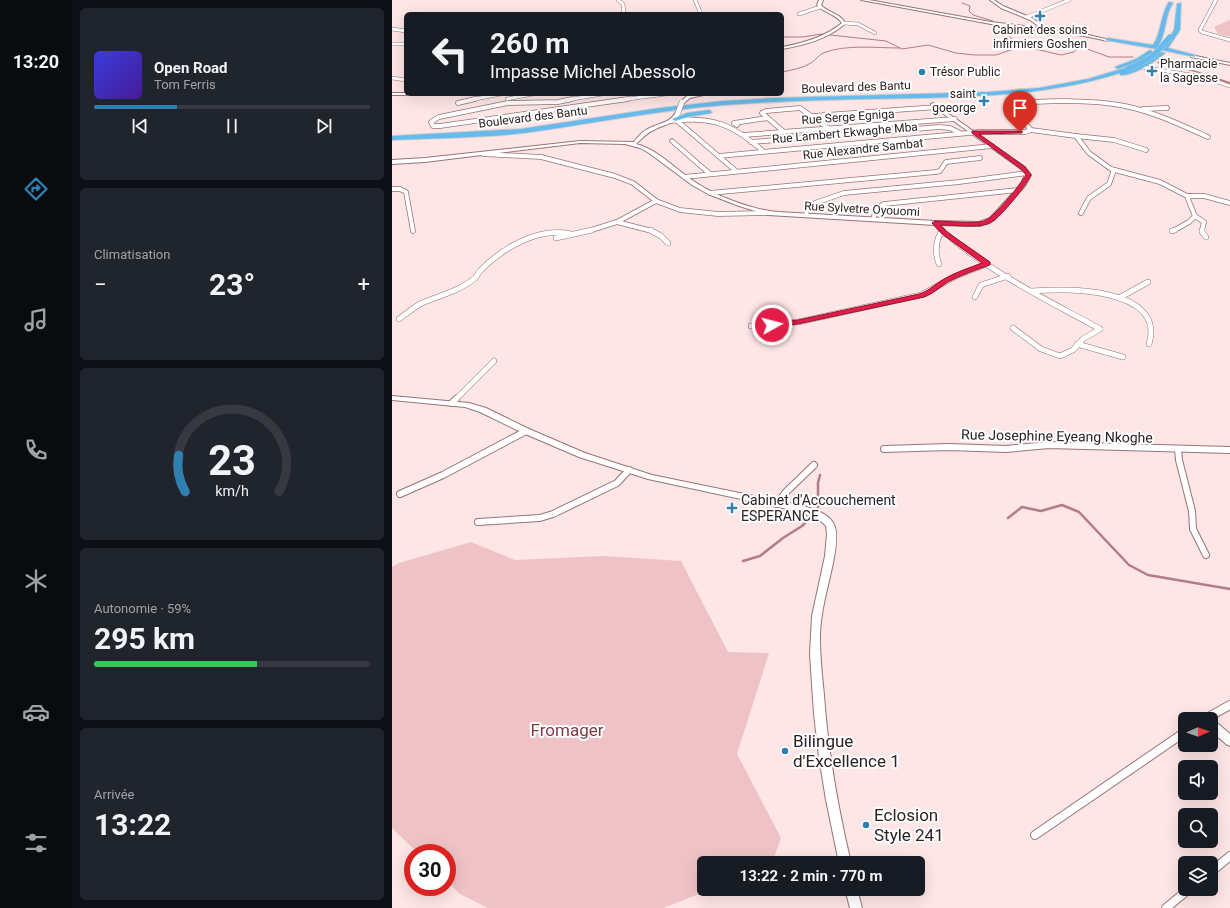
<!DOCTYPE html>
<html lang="fr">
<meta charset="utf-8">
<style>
:root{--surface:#171b24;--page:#20242c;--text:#f1f3f6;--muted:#9ea1a6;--line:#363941;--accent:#2f7fb0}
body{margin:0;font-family:Roboto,sans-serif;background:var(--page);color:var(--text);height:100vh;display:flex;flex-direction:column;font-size:15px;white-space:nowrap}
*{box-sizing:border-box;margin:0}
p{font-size:13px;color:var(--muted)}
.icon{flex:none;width:22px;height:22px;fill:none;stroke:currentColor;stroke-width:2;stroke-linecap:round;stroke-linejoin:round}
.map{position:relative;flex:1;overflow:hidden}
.side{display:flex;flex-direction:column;gap:8px;padding:8px;background:#0d0f14;width:320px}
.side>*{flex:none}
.top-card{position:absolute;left:12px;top:12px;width:380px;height:84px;border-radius:6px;box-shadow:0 4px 16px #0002;background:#171b24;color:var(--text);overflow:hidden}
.needle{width:26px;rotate:88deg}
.fabs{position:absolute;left:786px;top:712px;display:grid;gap:8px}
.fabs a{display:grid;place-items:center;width:40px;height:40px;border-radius:6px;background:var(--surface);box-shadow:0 4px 16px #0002;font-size:20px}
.speed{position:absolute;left:12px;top:844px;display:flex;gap:8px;font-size:20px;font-weight:700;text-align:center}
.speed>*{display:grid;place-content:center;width:52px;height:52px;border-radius:50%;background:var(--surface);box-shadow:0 4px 16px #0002;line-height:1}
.speed .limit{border:6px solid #d22;background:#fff;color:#111}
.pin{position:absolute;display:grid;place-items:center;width:34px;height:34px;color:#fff;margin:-41px -17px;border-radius:50% 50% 50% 0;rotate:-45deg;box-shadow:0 0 4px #0007}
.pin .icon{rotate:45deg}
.me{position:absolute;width:44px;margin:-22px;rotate:83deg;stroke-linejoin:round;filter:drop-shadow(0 0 3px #0008)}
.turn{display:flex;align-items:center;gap:14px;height:84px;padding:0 20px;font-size:18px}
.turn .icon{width:52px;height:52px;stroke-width:2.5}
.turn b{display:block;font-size:28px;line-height:34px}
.big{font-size:30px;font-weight:700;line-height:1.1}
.side .tile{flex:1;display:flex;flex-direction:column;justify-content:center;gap:6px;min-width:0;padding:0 14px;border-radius:6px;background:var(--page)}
.side .dial{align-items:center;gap:0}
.dial svg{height:104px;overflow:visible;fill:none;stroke:var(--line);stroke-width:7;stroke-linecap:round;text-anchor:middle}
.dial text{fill:var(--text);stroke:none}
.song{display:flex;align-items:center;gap:12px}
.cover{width:48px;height:48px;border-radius:6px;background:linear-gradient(135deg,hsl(240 70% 55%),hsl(260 70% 35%))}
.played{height:4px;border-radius:2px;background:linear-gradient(90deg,var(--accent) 30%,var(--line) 30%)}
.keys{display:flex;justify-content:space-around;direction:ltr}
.heat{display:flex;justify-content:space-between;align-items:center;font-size:22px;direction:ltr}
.charge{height:6px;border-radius:3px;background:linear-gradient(90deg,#34c759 59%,var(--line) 0)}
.trip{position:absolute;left:305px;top:856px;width:228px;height:40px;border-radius:6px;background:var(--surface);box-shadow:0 4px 16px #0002;font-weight:700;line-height:40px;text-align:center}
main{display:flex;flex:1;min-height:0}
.tabs{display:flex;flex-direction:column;width:72px;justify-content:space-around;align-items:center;background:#090b0e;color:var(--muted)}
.tabs .icon{width:28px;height:28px}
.tabs .active{color:var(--accent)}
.tabs b{font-size:18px;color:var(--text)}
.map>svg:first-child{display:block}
.green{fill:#efc3c6}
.water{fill:#b37d81}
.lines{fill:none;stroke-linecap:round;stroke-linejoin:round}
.stream-far1{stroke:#b37d81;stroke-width:1}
.stream{stroke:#b37d81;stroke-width:2.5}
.minor-far4-casing{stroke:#987476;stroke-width:4}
.minor-far3-casing{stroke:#987476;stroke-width:5.5}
.minor-far2-casing{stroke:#987476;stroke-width:6}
.minor-far1-casing{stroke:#987476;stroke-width:8}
.minor-casing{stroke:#987476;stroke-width:10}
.tertiary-casing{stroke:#987476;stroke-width:2}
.secondary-casing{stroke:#987476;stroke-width:2}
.trunk-casing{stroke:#d1cece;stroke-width:2}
.minor-far4{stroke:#fff;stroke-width:3}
.minor-far3{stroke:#fff;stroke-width:4}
.minor-far2{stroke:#fff;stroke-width:5}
.minor-far1{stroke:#fff;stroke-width:6}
.minor{stroke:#fff;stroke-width:8}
.tertiary{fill:#fff;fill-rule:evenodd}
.secondary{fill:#fff;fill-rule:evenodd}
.trunk{fill:#67baec;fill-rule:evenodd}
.tertiary-bridge-casing{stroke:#987476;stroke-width:6;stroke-linecap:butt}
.trunk-bridge-casing{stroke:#d1cece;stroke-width:6;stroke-linecap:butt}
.tertiary-bridge{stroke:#fff;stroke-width:5}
.trunk-bridge{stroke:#67baec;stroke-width:5.5}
.route{fill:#e11d48;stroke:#92132f}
.poi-dot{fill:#2f7fb0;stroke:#fff;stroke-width:1.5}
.labels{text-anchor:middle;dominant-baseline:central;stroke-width:4;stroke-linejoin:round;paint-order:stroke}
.far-poi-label{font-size:12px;fill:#2f2021;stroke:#fff;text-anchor:start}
.far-street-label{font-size:12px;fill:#2f2021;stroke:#fff}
.street-label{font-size:14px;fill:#2f2021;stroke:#fff}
.poi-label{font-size:14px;fill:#2f2021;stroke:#fff;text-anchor:start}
.near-park-label{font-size:17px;fill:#813a43;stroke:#fff}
.near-poi-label{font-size:17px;fill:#2f2021;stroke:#fff;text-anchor:start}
</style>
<main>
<nav class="tabs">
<b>13:20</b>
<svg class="icon active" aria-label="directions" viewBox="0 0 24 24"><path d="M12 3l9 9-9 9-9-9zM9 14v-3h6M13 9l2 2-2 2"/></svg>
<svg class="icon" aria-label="music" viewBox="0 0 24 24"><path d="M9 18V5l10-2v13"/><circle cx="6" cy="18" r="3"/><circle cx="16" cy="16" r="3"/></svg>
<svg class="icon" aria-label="phone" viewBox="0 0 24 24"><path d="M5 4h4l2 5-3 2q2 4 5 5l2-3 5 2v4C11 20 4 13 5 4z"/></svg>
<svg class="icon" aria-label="climate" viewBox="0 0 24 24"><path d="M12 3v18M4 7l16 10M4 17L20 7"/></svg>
<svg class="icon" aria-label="car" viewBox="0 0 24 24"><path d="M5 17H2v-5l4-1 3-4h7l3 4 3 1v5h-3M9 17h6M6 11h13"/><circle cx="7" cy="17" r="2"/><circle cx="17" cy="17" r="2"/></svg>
<svg class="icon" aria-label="filters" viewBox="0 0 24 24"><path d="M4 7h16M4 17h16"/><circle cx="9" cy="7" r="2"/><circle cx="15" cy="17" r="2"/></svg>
</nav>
<section class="side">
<div class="tile">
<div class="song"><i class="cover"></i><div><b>Open Road</b><p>Tom Ferris</p></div></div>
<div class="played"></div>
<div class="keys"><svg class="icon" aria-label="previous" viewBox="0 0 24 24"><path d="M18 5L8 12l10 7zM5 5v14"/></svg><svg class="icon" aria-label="pause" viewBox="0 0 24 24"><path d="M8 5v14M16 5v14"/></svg><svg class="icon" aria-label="next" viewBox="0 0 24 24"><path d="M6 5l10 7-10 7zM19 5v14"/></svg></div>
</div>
<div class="tile"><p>Climatisation</p>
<div class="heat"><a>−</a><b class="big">23°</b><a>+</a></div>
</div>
<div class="tile dial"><svg viewBox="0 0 100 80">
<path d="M14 69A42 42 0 1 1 86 69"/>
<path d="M14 69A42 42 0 0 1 9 41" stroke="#2f7fb0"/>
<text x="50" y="56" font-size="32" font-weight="700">23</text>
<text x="50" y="72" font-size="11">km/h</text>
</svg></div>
<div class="tile"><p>Autonomie · 59%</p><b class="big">295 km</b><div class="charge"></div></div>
<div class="tile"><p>Arrivée</p><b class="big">13:22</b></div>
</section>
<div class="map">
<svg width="838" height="908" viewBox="0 0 838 908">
<rect width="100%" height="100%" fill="#fee5e6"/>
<!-- green -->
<g class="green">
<path d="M838 20V37L826 34 822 27Z"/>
<path d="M79 542 123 560 212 556 289 561 336 652 377 653 345 754 389 838 380 863H312V889H320L271 908H96L68 894 55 881V853H26L0 828V567L7 563Z"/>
</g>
<!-- water -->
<path class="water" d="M767 61 777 62 832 80 838 82V85C816 74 789 68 765 63Z"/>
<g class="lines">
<!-- stream-far1 -->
<g class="stream-far1">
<path d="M570 3 578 6 577 11 581 15 601 21C606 33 612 31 620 39V43L627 46"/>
<path d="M390 37H411L429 34 494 41 510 49 536 45 564 53 582 55H604L630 46 669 55 682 52 687 46 717 57H741"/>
<path d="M390 72C400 70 411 68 419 63 424 60 427 55 431 53 454 44 484 48 508 48"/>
</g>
<!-- stream -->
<g class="stream">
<path d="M426 509V483L428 475"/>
<path d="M616 518 630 507 649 511 670 505 687 512 737 565 756 575 838 589"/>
<path d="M351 561 368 556 391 538 410 526 419 517"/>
</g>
<defs>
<g id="minor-far4">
<path d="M226 0 231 4 232 14"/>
<path d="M303 0 309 14"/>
<path d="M824 0 808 30 810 32 838 40"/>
<path d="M407 14 428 7"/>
<path d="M635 17 677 0"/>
<path d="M452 23 466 24 483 33"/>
<path d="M0 29 14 31"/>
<path d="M0 44H14"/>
<path d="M749 67 811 77 838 86"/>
<path d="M0 78 14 80"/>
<path d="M115 99 141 94"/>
<path d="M78 100 109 94"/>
<path d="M175 100 210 94"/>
<path d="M228 100 274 94"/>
</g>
<g id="minor-far3">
<path d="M180 99 166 102 116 103 47 117 39 122 41 126H48L236 99"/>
<path d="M622 102 633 123 639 130 684 136 697 153 719 169 768 182 795 196H812L838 203"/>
<path d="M66 103 83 99"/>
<path d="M622 103C659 101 696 99 733 106 762 112 789 125 816 137"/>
<path d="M751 109 775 108"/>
<path d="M421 116 545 107"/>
<path d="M283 119 344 171"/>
<path d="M279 121C320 116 340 124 371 151"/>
<path d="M345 125 342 123 376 118"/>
<path d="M392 132 370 113 374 111 408 108 436 128"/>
<path d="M351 135 563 119"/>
<path d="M684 136 722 140 754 150"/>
<path d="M280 141 318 174"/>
<path d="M359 142 547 127 558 128 568 133"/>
<path d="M91 154 149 157 223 176 241 183 264 201 288 210 326 214 376 213"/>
<path d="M327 156 588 132H633L639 130"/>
<path d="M292 177 600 146"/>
<path d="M0 189H8L14 192 21 231"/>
<path d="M318 193 544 172 548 171 554 162 588 158"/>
<path d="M798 196 796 199 803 216 812 222 810 231"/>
<path d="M689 213 697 198 717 184 722 170"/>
<path d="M414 215 415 210 423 203 452 193 567 182 635 173"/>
<path d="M481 219 485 208 492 204 626 190"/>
<path d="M225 222 260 231"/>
<path d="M543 223 551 231"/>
<path d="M196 231 225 222 264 201"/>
<path d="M781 231 797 222 803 216"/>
</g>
<g id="minor-far2">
<path d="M258 230 269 236 276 243"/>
<path d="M550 230C596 272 654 299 708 329"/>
<path d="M810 230V232L814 237"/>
<path d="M780 231 783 230"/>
<path d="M164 238 200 230"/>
<path d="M547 264C543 253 543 244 548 234L553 233"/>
<path d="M640 291C673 288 774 287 757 344"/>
<path d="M583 297 589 285 616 276"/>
<path d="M727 298 756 282"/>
<path d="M7 319C14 314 22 307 30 303 47 296 69 290 83 278 85 276 86 273 88 271 110 248 146 227 179 234"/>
<path d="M359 326 406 322 529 295 564 276 595 264"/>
<path d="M621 328 649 349 668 356 681 350 691 339 708 329"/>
<path d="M685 344 731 357"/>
<path d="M63 400 102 361"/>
</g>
<g id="minor-far1">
<path d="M60 403 64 399"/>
<path d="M492 449 557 447 614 449 657 445 838 450"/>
<path d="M786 450 787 460 800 511 801 529 814 555"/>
<path d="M8 494 51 475 134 431"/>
<path d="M385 504 393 493 422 465"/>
<path d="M86 522 148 518 161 514 225 483 237 470"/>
</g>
<g id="minor">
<path d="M813 719 838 705"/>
<path d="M643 835 793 732"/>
<path d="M819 872 838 856"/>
<path d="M774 908 797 889"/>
</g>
<g id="tertiary">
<path d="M427 0H431L429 5 431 7C438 13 451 15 453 24 435 39 413 45 390 49V47C412 43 433 37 450 23 444 14 432 13 425 5Z"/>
<path d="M469 0H477L599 22 649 28 638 20 609 8 598 0H602L611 6 640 18 655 29 692 34 718 40 716 41 692 36 599 24Z"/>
<path d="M0 93H14V94H16L14 95H0Z"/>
<path d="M307 94H316L298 98 292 103 288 102 295 96Z"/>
<path d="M541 103 633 167 639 175 633 186 602 220 588 226 543 225 376 215 347 206 316 194 300 185 257 153 248 148 233 144 188 143 33 162 0 164V160L33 158 188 141 242 142C247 135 252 130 260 127 270 122 278 123 284 112H286L288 113C281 126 274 123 262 130 254 133 250 139 244 144 267 150 284 170 303 182 323 196 361 210 386 212L543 221 587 222 598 218 629 184 633 175 629 169 539 105V104Z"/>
<path d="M0 396 77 403 94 408 137 429 193 453 260 475 411 506C422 509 439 514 443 527 446 538 443 552 441 563 436 588 428 612 428 638 428 657 430 676 432 695 436 752 446 808 459 863H447L434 800 427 757 422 714 418 654 420 616 433 556 435 534 434 526 430 522 409 512 256 479 187 457 131 433 88 412 73 407 0 400Z"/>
<path d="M819 719 823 721 838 734V746L834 744 819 731Z"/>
<path d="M453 889H465L470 908H458Z"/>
</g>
<path id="secondary" d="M799 55 838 63V65L799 57Z"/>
<g id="trunk">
<path d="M777 2 781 3C772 16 775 33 766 46L772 47 782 30 785 4 789 3 788 30 776 48 803 55V57L770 50 713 40 716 38 761 45C770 32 768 15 777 2Z"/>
<path d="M758 50 761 52 760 53 748 61 726 69 723 67 744 59Z"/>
<path d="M768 52 773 53C763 62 741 76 728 75V73C661 94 600 96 531 98 465 99 399 100 333 105 265 110 199 124 132 133 89 138 43 138 0 140V136L129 129 268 108 331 101 383 98 596 92 647 88 696 79 736 67 739 69 747 66Z"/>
<path d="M317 110 320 112 319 113 296 117 283 121 280 119 295 113Z"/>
</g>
</defs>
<!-- minor-far4 casing -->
<use href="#minor-far4" class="minor-far4-casing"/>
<!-- minor-far3 casing -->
<use href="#minor-far3" class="minor-far3-casing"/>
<!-- minor-far2 casing -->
<use href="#minor-far2" class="minor-far2-casing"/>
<!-- minor-far1 casing -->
<use href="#minor-far1" class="minor-far1-casing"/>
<!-- minor casing -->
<use href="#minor" class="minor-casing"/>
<!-- tertiary casing -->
<use href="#tertiary" class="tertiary-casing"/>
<!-- secondary casing -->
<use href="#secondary" class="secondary-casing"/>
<!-- trunk casing -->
<use href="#trunk" class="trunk-casing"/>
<!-- minor-far4 -->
<use href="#minor-far4" class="minor-far4"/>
<!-- minor-far3 -->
<use href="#minor-far3" class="minor-far3"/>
<!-- minor-far2 -->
<use href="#minor-far2" class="minor-far2"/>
<!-- minor-far1 -->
<use href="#minor-far1" class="minor-far1"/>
<!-- minor -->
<use href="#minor" class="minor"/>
<!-- tertiary -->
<use href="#tertiary" class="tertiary"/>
<!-- secondary -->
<use href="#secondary" class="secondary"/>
<!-- trunk -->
<use href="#trunk" class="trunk"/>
<defs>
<path id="tertiary-bridge" d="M286 113 290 102"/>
<path id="trunk-bridge" d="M736 69 760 57 778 37"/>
</defs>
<!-- tertiary-bridge casing -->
<use href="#tertiary-bridge" class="tertiary-bridge-casing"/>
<!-- trunk-bridge casing -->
<use href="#trunk-bridge" class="trunk-bridge-casing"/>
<!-- tertiary-bridge -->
<use href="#tertiary-bridge" class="tertiary-bridge"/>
<!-- trunk-bridge -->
<use href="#trunk-bridge" class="trunk-bridge"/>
</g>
<!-- route -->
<path class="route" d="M580 131H630V133H628L587 134 633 167 639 175C633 187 607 220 596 224 581 228 563 225 548 225L555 232 598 262V265C584 270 569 275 556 282 548 287 541 294 532 297L406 324 377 327 376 325 380 323 406 320 527 294C537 291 543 284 552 279 564 272 577 268 590 263L550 234 540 223 543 221C554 221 583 224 592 221 603 217 627 186 634 175L629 169 580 133Z"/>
<!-- markers -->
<g class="poi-dot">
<path d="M646 10h4v4h4v4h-4v4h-4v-4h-4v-4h4z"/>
<path d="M758 65h4v4h4v4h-4v4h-4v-4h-4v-4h4z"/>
<circle cx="530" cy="72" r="4"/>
<path d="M590 95h4v4h4v4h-4v4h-4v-4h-4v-4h4z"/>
<path d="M338 502h4v4h4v4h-4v4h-4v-4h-4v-4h4z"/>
<circle cx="393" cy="751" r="4"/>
<circle cx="474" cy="825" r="4"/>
</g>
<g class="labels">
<!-- far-poi labels -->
<g class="far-poi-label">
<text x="648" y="30" text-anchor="middle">Cabinet des soins<tspan x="648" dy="14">infirmiers Goshen</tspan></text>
<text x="768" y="64">Pharmacie<tspan x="768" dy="14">la Sagesse</tspan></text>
<text x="538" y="72">Trésor Public</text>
<text x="584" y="94" text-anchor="end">saint<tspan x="584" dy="14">goeorge</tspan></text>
</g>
<!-- far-street labels -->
<g class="far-street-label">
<text transform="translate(464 87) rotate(-2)">Boulevard des Bantu</text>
<text transform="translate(141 117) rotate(-7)">Boulevard des Bantu</text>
<text transform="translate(456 117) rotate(-4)">Rue Serge Egniga</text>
<text transform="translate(453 133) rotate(-5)">Rue Lambert Ekwaghe Mba</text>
<text transform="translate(471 149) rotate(-6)">Rue Alexandre Sambat</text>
<text transform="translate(470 209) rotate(3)">Rue Sylvetre Oyouomi</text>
</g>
<!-- street labels -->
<g class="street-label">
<text transform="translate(665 436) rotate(1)">Rue Josephine Eyeang Nkoghe</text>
</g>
<!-- poi labels -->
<g class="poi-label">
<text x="349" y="500">Cabinet d'Accouchement<tspan x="349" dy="16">ESPERANCE</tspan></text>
</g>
<!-- near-park labels -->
<g class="near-park-label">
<text x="175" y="730">Fromager</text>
</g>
<!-- near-poi labels -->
<g class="near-poi-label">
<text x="401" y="741">Bilingue<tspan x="401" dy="20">d'Excellence 1</tspan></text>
<text x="482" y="815">Eclosion<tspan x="482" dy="20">Style 241</tspan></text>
</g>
</g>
</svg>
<div class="fabs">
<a><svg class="needle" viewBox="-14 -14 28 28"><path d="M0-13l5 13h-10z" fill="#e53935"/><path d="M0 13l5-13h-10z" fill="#9ea1a6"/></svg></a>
<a><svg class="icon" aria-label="sound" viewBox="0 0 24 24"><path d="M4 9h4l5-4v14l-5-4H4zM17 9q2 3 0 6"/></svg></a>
<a><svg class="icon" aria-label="search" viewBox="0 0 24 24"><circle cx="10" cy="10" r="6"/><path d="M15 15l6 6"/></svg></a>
<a><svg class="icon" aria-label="layers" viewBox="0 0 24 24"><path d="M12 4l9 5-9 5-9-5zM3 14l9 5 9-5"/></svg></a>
</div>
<div class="speed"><div class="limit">30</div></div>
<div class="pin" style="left:628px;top:132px;background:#d93025"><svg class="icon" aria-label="arrive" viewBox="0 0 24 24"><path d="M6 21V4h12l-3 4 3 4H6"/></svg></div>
<svg class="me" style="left:380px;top:325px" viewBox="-20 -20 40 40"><circle r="17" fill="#e11d48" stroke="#fff" stroke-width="3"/><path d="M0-11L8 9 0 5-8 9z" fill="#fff"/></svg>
<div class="trip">13:22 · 2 min · 770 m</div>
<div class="top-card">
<div class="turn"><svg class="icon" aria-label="left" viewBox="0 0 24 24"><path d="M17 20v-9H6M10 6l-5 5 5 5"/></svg><div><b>260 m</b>Impasse Michel Abessolo</div></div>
</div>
</div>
</main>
